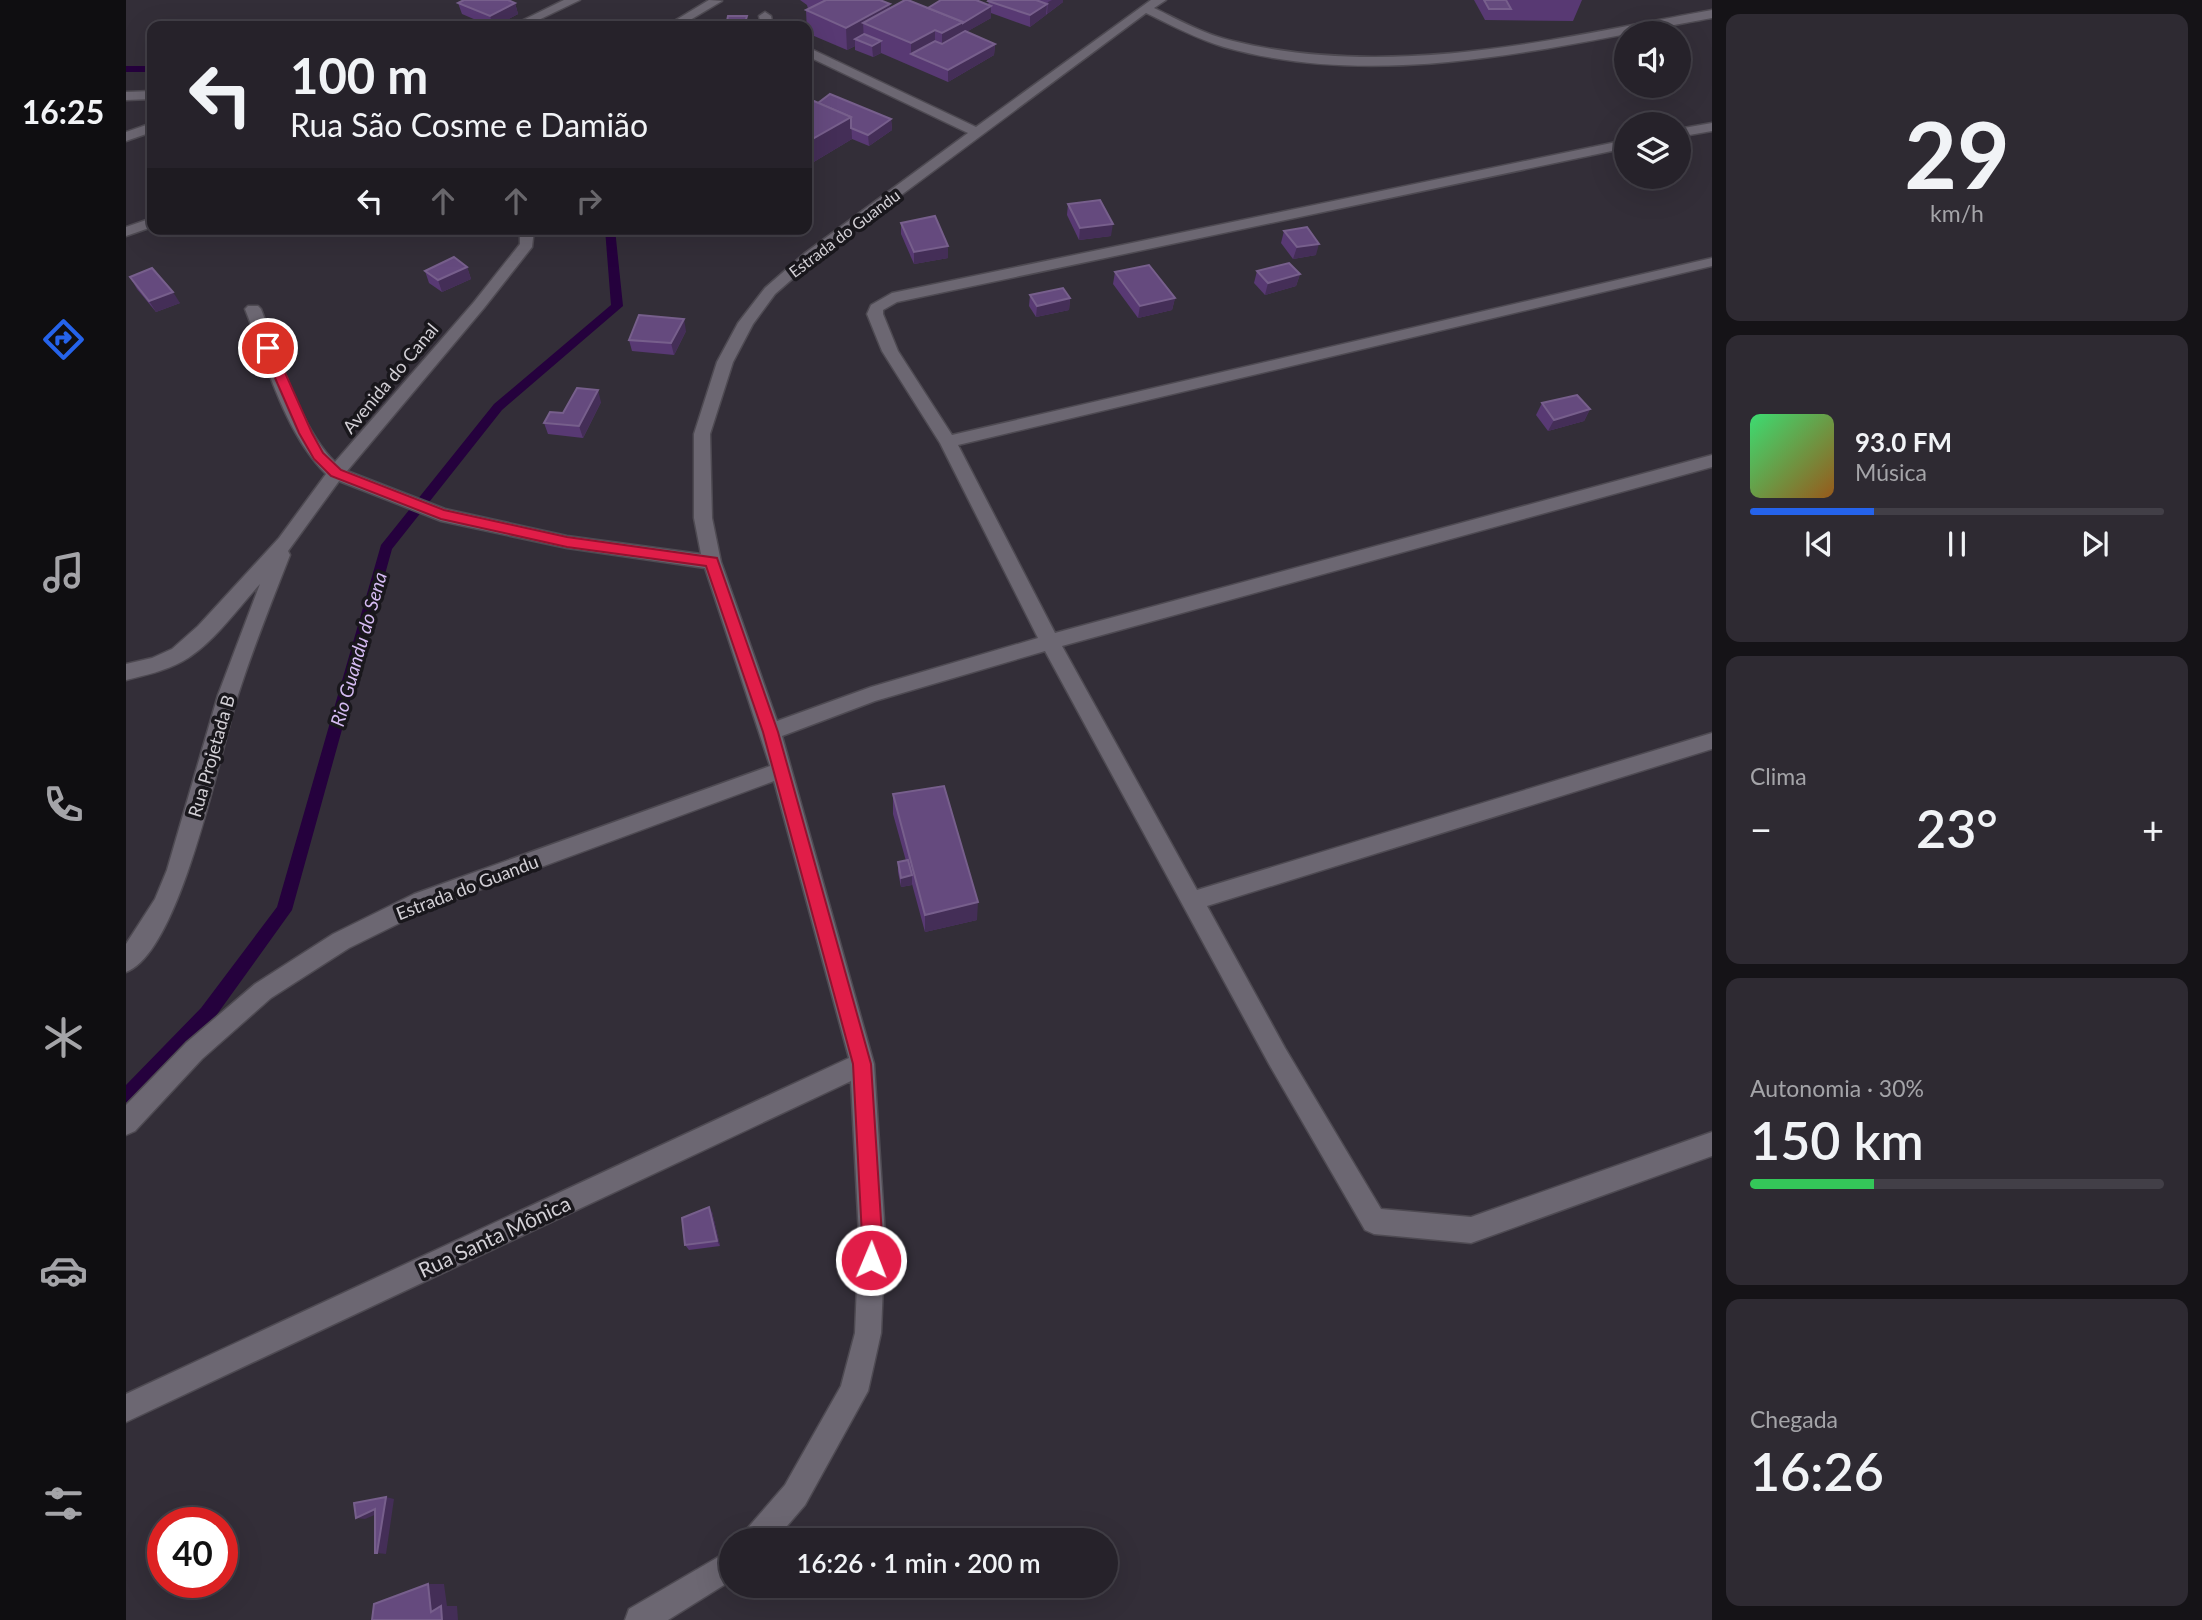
<!DOCTYPE html>
<html lang="pt">
<meta charset="utf-8">
<style>
:root{--surface:#26222a;--page:#2e2a32;--text:#f1f3f6;--muted:#a4a4a8;--line:#423f47;--accent:#2563eb}
body{margin:0;font-family:Lato,sans-serif;background:var(--page);color:var(--text);height:100vh;display:flex;flex-direction:column;font-size:26px;white-space:nowrap}
*{box-sizing:border-box;margin:0}
p{font-size:23px;color:var(--muted)}
.icon{flex:none;width:38px;height:38px;fill:none;stroke:currentColor;stroke-width:2;stroke-linecap:round;stroke-linejoin:round}
.map{position:relative;flex:1;overflow:hidden}
.sheet{display:flex;flex-direction:column;gap:14px;padding:14px;background:#151317;width:490px}
.sheet>*{flex:none}
.banner{position:absolute;left:21px;top:21px;width:665px;height:214px;border-radius:14px;box-shadow:0 7px 28px #0002,0 0 0 2px var(--line);background:#26222a;color:var(--text);overflow:hidden}
.controls{position:absolute;left:1488px;top:21px;display:grid;gap:14px}
.controls a{display:grid;place-items:center;width:77px;height:77px;border-radius:50%;background:var(--surface);box-shadow:0 7px 28px #0002,0 0 0 2px var(--line);font-size:35px}
.speed{position:absolute;left:21px;top:1507px;display:flex;gap:14px;font-size:35px;font-weight:700;text-align:center}
.speed>*{display:grid;place-content:center;width:91px;height:91px;border-radius:50%;background:var(--surface);box-shadow:0 7px 28px #0002,0 0 0 2px var(--line);line-height:1}
.speed .limit{border:10px solid #d22;background:#fff;color:#111}
.pin{position:absolute;display:grid;place-items:center;width:60px;height:60px;color:#fff;margin:-30px;border:4px solid #fff;border-radius:50%;box-shadow:0 2px 7px #0007}
.me{position:absolute;width:77px;margin:-38px;rotate:1deg;stroke-linejoin:round;filter:drop-shadow(0 0 5px #0008)}
.turn{display:flex;align-items:center;gap:24px;height:147px;padding:0 28px;font-size:32px}
.turn .icon{width:91px;height:91px;stroke-width:2.5}
.turn b{display:block;font-size:49px;line-height:60px}
.lanes{display:flex;align-items:center;height:66px;padding:0 28px;background:#0003;justify-content:center;gap:35px;direction:ltr}
.lanes .off{opacity:.35}
.big{font-size:52px;font-weight:600;line-height:1.1}
.sheet .tile{flex:1;display:flex;flex-direction:column;justify-content:center;gap:10px;min-width:0;padding:0 24px;border-radius:14px;background:var(--page)}
.sheet .dial{align-items:center;gap:0}
.dial b{font-size:91px;line-height:1}
.song{display:flex;align-items:center;gap:21px}
.cover{width:84px;height:84px;border-radius:10px;background:linear-gradient(135deg,hsl(140 70% 55%),hsl(30 70% 35%))}
.played{height:7px;border-radius:4px;background:linear-gradient(90deg,var(--accent) 30%,var(--line) 30%)}
.keys{display:flex;justify-content:space-around;direction:ltr}
.heat{display:flex;justify-content:space-between;align-items:center;font-size:38px;direction:ltr}
.charge{height:10px;border-radius:5px;background:linear-gradient(90deg,#34c759 30%,var(--line) 0)}
.trip{position:absolute;left:593px;top:1528px;width:399px;height:70px;border-radius:35px;background:var(--surface);box-shadow:0 7px 28px #0002,0 0 0 2px var(--line);font-weight:600;line-height:70px;text-align:center}
main{display:flex;flex:1;min-height:0}
.tab-bar{display:flex;flex-direction:column;width:126px;justify-content:space-around;align-items:center;background:#0f0e11;color:var(--muted)}
.tab-bar .icon{width:49px;height:49px}
.tab-bar .current{color:var(--accent)}
.tab-bar b{font-size:32px;color:var(--text)}
.map>svg:first-child{display:block}
.lines{fill:none;stroke-linecap:round;stroke-linejoin:round}
.stream{fill:#25013d;fill-rule:evenodd}
.minor-casing{stroke:#4e4a52;stroke-width:3}
.minor{fill:#6c6772;fill-rule:evenodd}
.wall{fill:#583973}
.shaded-wall{fill:#442e57}
.building{fill:#654a7e;stroke:#775f8c;stroke-width:2}
.route{fill:#e11d48;stroke:#92132f;stroke-width:2}
.labels{text-anchor:middle;dominant-baseline:central;stroke-width:7;stroke-linejoin:round;paint-order:stroke}
.far-street-label{font-size:16px;fill:#d3d0d6;stroke:#19171c}
.street-label{font-size:18px;fill:#d3d0d6;stroke:#19171c}
.water-label{font-size:19px;font-style:italic;fill:#d6bcf3;stroke:#19171c}
.near-street-label{font-size:21px;fill:#d3d0d6;stroke:#19171c}
</style>
<main>
<nav class="tab-bar">
<b>16:25</b>
<svg class="icon current" aria-label="directions" viewBox="0 0 24 24"><path d="M12 3l9 9-9 9-9-9zM9 14v-3h6M13 9l2 2-2 2"/></svg>
<svg class="icon" aria-label="music" viewBox="0 0 24 24"><path d="M9 18V5l10-2v13"/><circle cx="6" cy="18" r="3"/><circle cx="16" cy="16" r="3"/></svg>
<svg class="icon" aria-label="phone" viewBox="0 0 24 24"><path d="M5 4h4l2 5-3 2q2 4 5 5l2-3 5 2v4C11 20 4 13 5 4z"/></svg>
<svg class="icon" aria-label="climate" viewBox="0 0 24 24"><path d="M12 3v18M4 7l16 10M4 17L20 7"/></svg>
<svg class="icon" aria-label="car" viewBox="0 0 24 24"><path d="M5 17H2v-5l4-1 3-4h7l3 4 3 1v5h-3M9 17h6M6 11h13"/><circle cx="7" cy="17" r="2"/><circle cx="17" cy="17" r="2"/></svg>
<svg class="icon" aria-label="filters" viewBox="0 0 24 24"><path d="M4 7h16M4 17h16"/><circle cx="9" cy="7" r="2"/><circle cx="15" cy="17" r="2"/></svg>
</nav>
<div class="map">
<svg width="1586" height="1620" viewBox="0 0 1586 1620">
<rect width="100%" height="100%" fill="#332e38"/>
<g class="lines">
<!-- stream -->
<g class="stream">
<rect x="0" y="66" width="26" height="6"/>
<path d="M479 229H489L497 306 376 410 266 549 166 910 87 1020 6 1104 0 1107V1085L75 1008 151 907 255 545 368 404 485 305Z"/>
</g>
<defs>
<g id="minor">
<path d="M438 0H454L400 26H385Z"/>
<path d="M583 0 596 1 554 26H540Z"/>
<path d="M1025 0H1040L1028 8C1053 20 1079 35 1107 41 1266 80 1429 39 1586 10V18C1428 46 1257 92 1098 47 1071 39 1045 25 1020 13L689 259 649 294 627 324 607 362 584 434 586 518 595 562 651 721 745 687 912 638 814 443 756 351 741 314 745 305 766 293 1500 140V148L771 302 757 310V314L772 351 826 435 1586 258V266L832 445 929 633 1586 455V467L936 646 1071 890 1586 733V749L1081 906 1159 1048 1255 1209 1345 1217 1586 1132V1156L1345 1243 1248 1234 1239 1230 1143 1064 919 651 749 701 656 736 748 1064 759 1236 755 1333 742 1391 679 1505 649 1540H615L620 1530 659 1485 715 1386 729 1333 733 1236 725 1081 0 1422V1394L723 1058 648 781 304 908 223 948 145 998 76 1059 9 1131 0 1135V1105L60 1043 129 984 207 934 288 894 644 766 579 568 441 548 315 521 213 481 162 551 164 555C146 601 127 648 112 695 94 751 55 952 0 972V944L29 899 41 870 92 695 134 584C111 609 87 644 57 661 39 671 20 675 0 680V664L26 658 46 649 72 626 153 538 200 474C159 434 140 362 119 309L122 306H132L135 309C152 354 175 430 209 462L348 302 394 244V229H408L406 247 358 308 221 471 319 509 441 536 575 554 568 518V434L591 362 612 323 639 288 679 253 842 133 681 56V47L850 127Z"/>
<path d="M639 12 645 16 647 26H635L633 16Z"/>
<path d="M26 91V99L0 100V92Z"/>
<path d="M26 123V132L0 141V132Z"/>
<path d="M1586 123V131L1552 137V129Z"/>
<path d="M26 218V227L0 236V227Z"/>
<path d="M606 1549V1580L542 1620H499L503 1609Z"/>
</g>
</defs>
<!-- minor casing -->
<use href="#minor" class="minor-casing"/>
<!-- minor -->
<use href="#minor" class="minor"/>
</g>
<!-- wall -->
<g class="wall">
<path d="M674 0H757V1L764 4V8L862 5 863 0H937V2L904 27 865 13V18L840 32 869 44 868 55 822 82 755 53 747 57 729 50V46L721 50 681 33 680 10 682 9 681 5Z"/>
<path d="M1348 0H1456L1447 21 1359 20Z"/>
<path d="M332 3H389L392 14 369 26H364L336 14Z"/>
<path d="M692 103 765 119 766 130 743 146 726 139 681 166Z"/>
<path d="M942 204 985 236 953 240 941 215Z"/>
<path d="M775 223 822 258 788 264 775 234Z"/>
<path d="M1158 231 1190 255 1167 259 1155 243Z"/>
<path d="M341 267 345 279 316 292 303 283 299 271Z"/>
<path d="M1131 271 1174 274 1170 286 1139 295 1128 283Z"/>
<path d="M989 272 1049 298 1046 310 1012 318 987 284Z"/>
<path d="M4 277 54 303 30 312 11 289Z"/>
<path d="M904 295 944 298 943 310 910 317 903 306Z"/>
<path d="M560 331 548 355 506 351 503 340Z"/>
<path d="M475 402 457 438 422 434 418 423 437 413Z"/>
<path d="M1416 403 1464 409 1458 421 1422 431 1410 415Z"/>
<path d="M767 794 851 920 799 932 786 884V885L775 887 772 872V862L780 861 767 814Z"/>
<path d="M586 1212 594 1246 563 1250 559 1245Z"/>
</g>
<!-- shaded-wall -->
<g class="shaded-wall">
<path d="M743 0H757V8L764 4V26L737 23 738 41 729 39V46L721 50 720 28Z"/>
<path d="M926 0H937V2L921 14 922 2Z"/>
<path d="M389 3 392 14 369 26H367L364 16Z"/>
<path d="M921 4 920 15 904 27V15Z"/>
<path d="M865 6V18L837 34 816 56V33Z"/>
<path d="M809 30V52L785 54V43Z"/>
<path d="M755 41V53L747 57 746 46Z"/>
<path d="M869 44 868 55 822 82V70Z"/>
<path d="M725 117 726 139 681 166V142Z"/>
<path d="M765 119 766 130 743 146 742 135Z"/>
<path d="M987 224 985 236 953 240 954 228Z"/>
<path d="M1193 244 1190 255 1167 259 1171 247Z"/>
<path d="M822 246V258L788 264V252Z"/>
<path d="M341 267 345 279 316 292 312 280Z"/>
<path d="M1174 274 1170 286 1139 295 1142 283Z"/>
<path d="M47 292 54 303 30 312 23 301Z"/>
<path d="M944 298 943 310 910 317 911 306Z"/>
<path d="M1049 298 1046 310 1012 318 1014 306Z"/>
<path d="M558 319 560 331 548 355 545 343Z"/>
<path d="M472 390 475 402 457 438 453 426Z"/>
<path d="M1464 409 1458 421 1422 431 1428 420Z"/>
<path d="M786 875V885L775 887V878Z"/>
<path d="M852 902 851 920 799 932V915Z"/>
<path d="M583 1207 586 1212 594 1246 591 1241Z"/>
<path d="M260 1497 268 1499 260 1554 251 1553 258 1511 239 1519 230 1518Z"/>
<path d="M302 1584H318L321 1606H331L332 1620H316L305 1612Z"/>
</g>
<!-- building -->
<g class="building">
<path d="M338 0H382L389 3 364 16 332 3Z"/>
<path d="M700 0H754L764 4 720 28 680 10Z"/>
<path d="M779 0H782L837 22 816 33 809 30 785 43 737 23Z"/>
<path d="M815 0H850L865 6 837 23V22L802 8Z"/>
<path d="M863 0H910L921 4 904 15 862 1Z"/>
<path d="M1358 0H1380L1385 9H1363Z"/>
<path d="M602 16H621L618 26H600Z"/>
<path d="M839 31 869 44 822 70 785 54 809 41 816 44Z"/>
<path d="M738 34 755 41 746 46 729 39Z"/>
<path d="M704 94 765 119 742 135 725 128V117L692 103Z"/>
<path d="M681 98 725 117 681 142Z"/>
<path d="M974 200 987 224 954 228 942 204Z"/>
<path d="M809 216 822 246 788 252 775 223Z"/>
<path d="M1181 227 1193 244 1171 247 1158 231Z"/>
<path d="M328 257 341 267 312 280 299 271Z"/>
<path d="M1163 263 1174 274 1142 283 1131 271Z"/>
<path d="M1023 265 1049 298 1014 306 989 272Z"/>
<path d="M26 268 47 292 23 301 4 277Z"/>
<path d="M937 288 944 298 911 306 904 295Z"/>
<path d="M513 315 558 319 545 343 503 340Z"/>
<path d="M451 388 472 390 453 426 418 423 424 412 437 413Z"/>
<path d="M1451 395 1464 409 1428 420 1416 403Z"/>
<path d="M818 786 852 902 799 915 767 794Z"/>
<path d="M782 860 786 875 775 878 772 862Z"/>
<path d="M583 1207 591 1241 559 1245 556 1218Z"/>
<path d="M260 1497 251 1553H249V1509L230 1518 228 1503Z"/>
<path d="M302 1584 305 1612 315 1606 316 1620H246L248 1604Z"/>
</g>
<!-- route -->
<path class="route" d="M142 344 148 348 186 433 197 453 215 470 318 510 441 537 591 558 652 732 745 1064 756 1236 752 1267 745 1270 738 1267 735 1260 736 1236 727 1064 637 732 580 566 441 547 315 519 205 476 188 459 173 433 136 348Z"/>
<g class="labels">
<!-- far-street labels -->
<g class="far-street-label">
<text transform="translate(718 233) rotate(-37)">Estrada do Guandu</text>
</g>
<!-- street labels -->
<g class="street-label">
<text transform="translate(264 378) rotate(-50)">Avenida do Canal</text>
<text transform="translate(85 756) rotate(-74)">Rua Projetada B</text>
<text transform="translate(341 887) rotate(-21)">Estrada do Guandu</text>
</g>
<!-- water labels -->
<g class="water-label">
<text transform="translate(232 649) rotate(-74)">Rio Guandu do Sena</text>
</g>
<!-- near-street labels -->
<g class="near-street-label">
<text transform="translate(368 1236) rotate(-25)">Rua Santa Mônica</text>
</g>
</g>
</svg>
<div class="controls">
<a><svg class="icon" aria-label="sound" viewBox="0 0 24 24"><path d="M4 9h4l5-4v14l-5-4H4zM17 9q2 3 0 6"/></svg></a>
<a><svg class="icon" aria-label="layers" viewBox="0 0 24 24"><path d="M12 4l9 5-9 5-9-5zM3 14l9 5 9-5"/></svg></a>
</div>
<div class="speed"><div class="limit">40</div></div>
<div class="pin" style="left:142px;top:348px;background:#d93025"><svg class="icon" aria-label="arrive" viewBox="0 0 24 24"><path d="M6 21V4h12l-3 4 3 4H6"/></svg></div>
<svg class="me" style="left:745px;top:1260px" viewBox="-20 -20 40 40"><circle r="17" fill="#e11d48" stroke="#fff" stroke-width="3"/><path d="M0-11L8 9 0 5-8 9z" fill="#fff"/></svg>
<div class="trip">16:26 · 1 min · 200 m</div>
<div class="banner">
<div class="turn"><svg class="icon" aria-label="left" viewBox="0 0 24 24"><path d="M17 20v-9H6M10 6l-5 5 5 5"/></svg><div><b>100 m</b>Rua São Cosme e Damião</div></div>
<div class="lanes"><svg class="icon" aria-label="left" viewBox="0 0 24 24"><path d="M17 20v-9H6M10 6l-5 5 5 5"/></svg><svg class="icon off" aria-label="ahead" viewBox="0 0 24 24"><path d="M12 20V5M6 11l6-6 6 6"/></svg><svg class="icon off" aria-label="ahead" viewBox="0 0 24 24"><path d="M12 20V5M6 11l6-6 6 6"/></svg><svg class="icon off" aria-label="right" viewBox="0 0 24 24"><path d="M7 20v-9h11M14 6l5 5-5 5"/></svg></div>
</div>
</div>
<section class="sheet">
<div class="tile dial"><b>29</b><p>km/h</p></div>
<div class="tile">
<div class="song"><i class="cover"></i><div><b>93.0 FM</b><p>Música</p></div></div>
<div class="played"></div>
<div class="keys"><svg class="icon" aria-label="previous" viewBox="0 0 24 24"><path d="M18 5L8 12l10 7zM5 5v14"/></svg><svg class="icon" aria-label="pause" viewBox="0 0 24 24"><path d="M8 5v14M16 5v14"/></svg><svg class="icon" aria-label="next" viewBox="0 0 24 24"><path d="M6 5l10 7-10 7zM19 5v14"/></svg></div>
</div>
<div class="tile"><p>Clima</p>
<div class="heat"><a>−</a><b class="big">23°</b><a>+</a></div>
</div>
<div class="tile"><p>Autonomia · 30%</p><b class="big">150 km</b><div class="charge"></div></div>
<div class="tile"><p>Chegada</p><b class="big">16:26</b></div>
</section>
</main>
